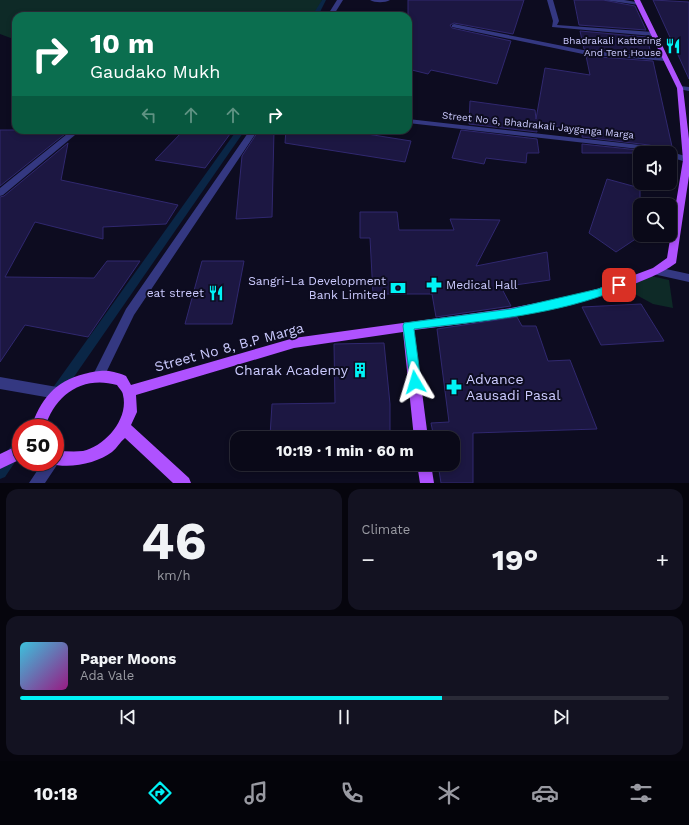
<!DOCTYPE html>
<meta charset="utf-8">
<style>
:root{--surface:#0a0918;--page:#131221;--text:#f1f3f6;--muted:#999aa2;--line:#2a2a37;--accent:#00f3f6}
body{margin:0;font-family:"Work Sans",sans-serif;background:var(--page);color:var(--text);height:100vh;display:flex;flex-direction:column;font-size:15px;white-space:nowrap}
*{box-sizing:border-box;margin:0}
p{font-size:13px;color:var(--muted)}
.icon{flex:none;width:22px;height:22px;fill:none;stroke:currentColor;stroke-width:2;stroke-linecap:round;stroke-linejoin:round}
.map{position:relative;height:483px;overflow:hidden}
.drawer{display:flex;flex-direction:column;gap:6px;padding:6px;background:#06050d;flex:1}
.drawer>*{flex:none}
.top-card{position:absolute;left:12px;top:12px;width:400px;height:122px;border-radius:12px;box-shadow:0 2px 6px #0003,0 0 0 1px var(--line);background:#0b6e4f;color:#fff;overflow:hidden}
.tools{position:absolute;left:633px;top:146px;display:grid;gap:8px}
.tools a{display:grid;place-items:center;width:44px;height:44px;border-radius:8px;background:var(--surface);box-shadow:0 2px 6px #0003,0 0 0 1px var(--line);font-size:20px}
.speed{position:absolute;left:12px;top:419px;display:flex;gap:8px;font-size:20px;font-weight:700;text-align:center}
.speed>*{display:grid;place-content:center;width:52px;height:52px;border-radius:50%;background:var(--surface);box-shadow:0 2px 6px #0003,0 0 0 1px var(--line);line-height:1}
.speed .limit{border:6px solid #d22;background:#fff;color:#111}
.pin{position:absolute;display:grid;place-items:center;width:34px;height:34px;color:#fff;margin:-17px;border-radius:8px;box-shadow:0 2px 6px #0006}
.me{position:absolute;width:44px;margin:-22px;rotate:353deg;stroke-linejoin:round;filter:drop-shadow(0 0 3px #0008)}
.turn{display:flex;align-items:center;gap:14px;height:84px;padding:0 12px;font-size:18px}
.turn .icon{width:52px;height:52px;stroke-width:2.5}
.turn b{display:block;font-size:28px;line-height:34px}
.lanes{display:flex;align-items:center;height:38px;padding:0 12px;background:#0003;justify-content:center;gap:20px;direction:ltr}
.lanes .off{opacity:.35}
.big{font-size:30px;font-weight:700;line-height:1.1}
.drawer .card{flex:1;display:flex;flex-direction:column;justify-content:center;gap:6px;min-width:0;padding:0 14px;border-radius:12px;background:var(--page)}
.drawer .dial{align-items:center;gap:0}
.dial b{font-size:52px;line-height:1}
.song{display:flex;align-items:center;gap:12px}
.cover{width:48px;height:48px;border-radius:6px;background:linear-gradient(135deg,hsl(190 70% 55%),hsl(310 70% 35%))}
.played{height:4px;border-radius:2px;background:linear-gradient(90deg,var(--accent) 65%,var(--line) 65%)}
.keys{display:flex;justify-content:space-around;direction:ltr}
.heat{display:flex;justify-content:space-between;align-items:center;font-size:22px;direction:ltr}
.drawer .tiles{flex:1;display:grid;gap:6px;grid-template-columns:1fr 1fr}
.card:last-child{grid-column:span 2}
.trip{position:absolute;left:230px;top:431px;width:230px;height:40px;border-radius:12px;background:var(--surface);box-shadow:0 2px 6px #0003,0 0 0 1px var(--line);font-weight:700;line-height:40px;text-align:center}
.dock{display:flex;height:64px;justify-content:space-around;align-items:center;background:#04040a;color:var(--muted)}
.dock .icon{width:28px;height:28px}
.dock .active{color:var(--accent)}
.dock b{font-size:18px;color:var(--text)}
.map>svg:first-child{display:block}
.green{fill:#0e2a27}
.lines{fill:none;stroke-linecap:round;stroke-linejoin:round}
.stream{fill:#0a2646;fill-rule:evenodd}
.building{fill:#1c1742;stroke:#30286f}
.minor{fill:#343881;fill-rule:evenodd}
.major{fill:#af52ff;fill-rule:evenodd}
.route{fill:#00f3f6;stroke:#009ea0}
.labels{text-anchor:middle;dominant-baseline:central;stroke-width:4;stroke-linejoin:round;paint-order:stroke}
.far-poi-label{font-size:10px;fill:#cccbff;stroke:#0d0c20;text-anchor:end}
.far-street-label{font-size:10px;fill:#cccbff;stroke:#0d0c20}
.poi-label{font-size:12px;fill:#cccbff;stroke:#0d0c20;text-anchor:end}
.near-street-label{font-size:14px;fill:#cccbff;stroke:#0d0c20}
.near-poi-label{font-size:14px;fill:#cccbff;stroke:#0d0c20;text-anchor:end}
</style>
<div class="map">
<svg width="689" height="483" viewBox="0 0 689 483">
<rect width="100%" height="100%" fill="#0d0c20"/>
<!-- green -->
<g class="green">
<path d="M0 0H322L315 16H16V40L0 34Z"/>
<path d="M651 276 669 280 673 308 653 304 631 292 630 282Z"/>
</g>
<g class="lines">
<!-- stream -->
<g class="stream">
<path d="M322 0H326L318 16H312Z"/>
<path d="M237 130H245L60 397 56 398 52 397 50 393 52 389Z"/>
<path d="M21 436V453L5 477 0 479V461L17 438Z"/>
</g>
</g>
<!-- building -->
<g class="building">
<path d="M408 0H524L513 34 454 23 450 25 452 28 511 41 497 84 431 70 428 74 408 69Z"/>
<path d="M574 0H603L635 6 646 30 579 25Z"/>
<path d="M653 0 689 2V79Z"/>
<path d="M580 31 647 37 651 54 584 49Z"/>
<path d="M586 56 653 61 673 151 649 145 582 137 583 129 536 124 537 132 469 124 470 101 535 110 536 119 545 68 590 75Z"/>
<path d="M0 130H70L0 186Z"/>
<path d="M184 130H233L205 168 155 160Z"/>
<path d="M259 130H274L272 217 236 219 242 156Z"/>
<path d="M286 130H342L411 141 405 162 285 143Z"/>
<path d="M461 130 537 139 539 153H527L526 163 486 158 484 164 452 158Z"/>
<path d="M68 143 61 180 178 205 166 224 103 227V239L35 222 5 277 94 278 107 261H140L88 337 25 325 0 362V197L4 196Z"/>
<path d="M582 144 648 151 652 153H582Z"/>
<path d="M607 179 640 188V236L616 252 589 233Z"/>
<path d="M360 212H397L399 230H454L450 219 500 220 476 266 547 252 550 280 501 287 511 306 436 317 432 294H373L370 238H360Z"/>
<path d="M202 261H244L232 324H185Z"/>
<path d="M641 304 664 341 601 345 582 307Z"/>
<path d="M517 317 522 326H536L548 361 570 360 597 429 473 433V483H441L438 464H453V438H434L431 423 449 422 437 329Z"/>
<path d="M384 343 390 404V438H337V434L270 436 272 404 335 403 334 344Z"/>
</g>
<g class="lines">
<!-- minor -->
<g class="minor">
<path d="M337 0H343L333 16H327Z"/>
<path d="M370 0H390C385 3 375 3 370 0Z"/>
<path d="M547 0H553L559 21 557 25 653 32 656 34 653 36 552 27 553 21Z"/>
<path d="M604 0H624L642 3 639 5Z"/>
<path d="M454 24 583 50 665 57 668 59 665 61 583 54 452 27V25Z"/>
<path d="M680 86 689 87V91L678 89 677 88Z"/>
<path d="M408 119 649 146 689 157V163L670 157V153H657L648 150 408 123Z"/>
<path d="M72 130H81L3 195 0 196V188Z"/>
<path d="M250 130H258L134 315 103 379 99 381 95 379 93 375 126 309Z"/>
<path d="M657 267 689 274V282L653 274 652 271 653 268Z"/>
<path d="M0 377 57 387 62 389 63 393 62 397 57 399 0 389Z"/>
<path d="M55 456 59 462 45 483H29L43 462H55Z"/>
</g>
<!-- major -->
<g class="major">
<path d="M634 0H640L683 88 689 139V176L676 263C659 275 646 279 627 287 559 313 486 321 414 330L428 438H414L403 332 294 348 136 395 137 412 131 425 189 478 191 483H173L125 438C120 442 117 448 112 452 98 463 67 470 50 463L55 462V451C64 451 74 452 83 451 105 446 129 419 123 395 123 392 119 388 117 385 83 375 54 395 45 428H31C40 400 55 381 84 374 102 370 108 369 126 376L131 385 294 338 511 308 567 297 597 289 653 268 667 258 683 160 677 88Z"/>
<path d="M21 444V459L0 469V454Z"/>
<path d="M417 464H431L434 483H420Z"/>
</g>
</g>
<!-- route -->
<path class="route" d="M619 281 624 285 622 288C559 315 482 321 414 329L421 382 419 386 415 387 411 386 403 326 404 323 511 309 598 289Z"/>
<!-- icons -->
<defs>
<symbol id="restaurant-bare" viewBox="-9 -9 18 18"><path d="M-5-6h1v4h1v-4h1v4h1v-4h1v5L-1.5 .5V6h-2V.5L-5-1ZM5-6V6H3V1.5H1.5Q1.5-4 5-6Z" fill="#00f3f6" stroke="#0d0c20" stroke-width="2.5" paint-order="stroke"/></symbol>
<symbol id="pharmacy-bare" viewBox="-9 -9 18 18"><path d="M-2-6h4v4h4v4h-4v4h-4v-4h-4v-4h4Z" fill="#00f3f6" stroke="#0d0c20" stroke-width="2.5" paint-order="stroke"/></symbol>
<symbol id="bank-bare" viewBox="-9 -9 18 18"><path d="M-6-4H6V4H-6ZM0-2.3a2.3 2.3 0 1 0 0 4.6a2.3 2.3 0 1 0 0-4.6Z" fill="#00f3f6" stroke="#0d0c20" stroke-width="2.5" paint-order="stroke"/></symbol>
<symbol id="building-bare" viewBox="-9 -9 18 18"><path d="M-4-6H4V6H1V3H-1V6H-4ZM-2.5-4.3h1.7v1.8h-1.7ZM.8-4.3h1.7v1.8H.8ZM-2.5-1h1.7V.8h-1.7ZM.8-1h1.7V.8H.8Z" fill="#00f3f6" stroke="#0d0c20" stroke-width="2.5" paint-order="stroke"/></symbol>
</defs>
<g fill-rule="evenodd">
<use href="#restaurant-bare" x="662" y="35" width="22" height="22"/>
<use href="#pharmacy-bare" x="423" y="274" width="22" height="22"/>
<use href="#bank-bare" x="387" y="277" width="22" height="22"/>
<use href="#restaurant-bare" x="205" y="282" width="22" height="22"/>
<use href="#building-bare" x="349" y="359" width="22" height="22"/>
<use href="#pharmacy-bare" x="443" y="376" width="22" height="22"/>
</g>
<g class="labels">
<!-- far-poi labels -->
<g class="far-poi-label">
<text x="661" y="40">Bhadrakali Kattering<tspan x="661" dy="12">And Tent House</tspan></text>
</g>
<!-- far-street labels -->
<g class="far-street-label">
<text transform="translate(538 125) rotate(6)">Street No 6, Bhadrakali Jayganga Marga</text>
</g>
<!-- poi labels -->
<g class="poi-label">
<text x="386" y="281">Sangri-La Development<tspan x="386" dy="14">Bank Limited</tspan></text>
<text x="446" y="285" text-anchor="start">Medical Hall</text>
<text x="204" y="293">eat street</text>
</g>
<!-- near-street labels -->
<g class="near-street-label">
<text transform="translate(229 347) rotate(-15)">Street No 8, B.P Marga</text>
</g>
<!-- near-poi labels -->
<g class="near-poi-label">
<text x="348" y="370">Charak Academy</text>
<text x="466" y="379" text-anchor="start">Advance<tspan x="466" dy="16">Aausadi Pasal</tspan></text>
</g>
</g>
</svg>
<div class="tools">
<a><svg class="icon" aria-label="sound" viewBox="0 0 24 24"><path d="M4 9h4l5-4v14l-5-4H4zM17 9q2 3 0 6"/></svg></a>
<a><svg class="icon" aria-label="search" viewBox="0 0 24 24"><circle cx="10" cy="10" r="6"/><path d="M15 15l6 6"/></svg></a>
</div>
<div class="speed"><div class="limit">50</div></div>
<div class="pin" style="left:619px;top:285px;background:#d93025"><svg class="icon" aria-label="arrive" viewBox="0 0 24 24"><path d="M6 21V4h12l-3 4 3 4H6"/></svg></div>
<svg class="me" style="left:415px;top:382px" viewBox="-20 -20 40 40"><path d="M0-17L14 15 0 8-14 15z" fill="#00f3f6" stroke="#fff" stroke-width="4"/></svg>
<div class="trip">10:19 · 1 min · 60 m</div>
<div class="top-card">
<div class="turn"><svg class="icon" aria-label="right" viewBox="0 0 24 24"><path d="M7 20v-9h11M14 6l5 5-5 5"/></svg><div><b>10 m</b>Gaudako Mukh</div></div>
<div class="lanes"><svg class="icon off" aria-label="left" viewBox="0 0 24 24"><path d="M17 20v-9H6M10 6l-5 5 5 5"/></svg><svg class="icon off" aria-label="ahead" viewBox="0 0 24 24"><path d="M12 20V5M6 11l6-6 6 6"/></svg><svg class="icon off" aria-label="ahead" viewBox="0 0 24 24"><path d="M12 20V5M6 11l6-6 6 6"/></svg><svg class="icon" aria-label="right" viewBox="0 0 24 24"><path d="M7 20v-9h11M14 6l5 5-5 5"/></svg></div>
</div>
</div>
<section class="drawer">
<div class="tiles">
<div class="card dial"><b>46</b><p>km/h</p></div>
<div class="card"><p>Climate</p>
<div class="heat"><a>−</a><b class="big">19°</b><a>+</a></div>
</div>
<div class="card">
<div class="song"><i class="cover"></i><div><b>Paper Moons</b><p>Ada Vale</p></div></div>
<div class="played"></div>
<div class="keys"><svg class="icon" aria-label="previous" viewBox="0 0 24 24"><path d="M18 5L8 12l10 7zM5 5v14"/></svg><svg class="icon" aria-label="pause" viewBox="0 0 24 24"><path d="M8 5v14M16 5v14"/></svg><svg class="icon" aria-label="next" viewBox="0 0 24 24"><path d="M6 5l10 7-10 7zM19 5v14"/></svg></div>
</div>
</div>
</section>
<nav class="dock">
<b>10:18</b>
<svg class="icon active" aria-label="directions" viewBox="0 0 24 24"><path d="M12 3l9 9-9 9-9-9zM9 14v-3h6M13 9l2 2-2 2"/></svg>
<svg class="icon" aria-label="music" viewBox="0 0 24 24"><path d="M9 18V5l10-2v13"/><circle cx="6" cy="18" r="3"/><circle cx="16" cy="16" r="3"/></svg>
<svg class="icon" aria-label="phone" viewBox="0 0 24 24"><path d="M5 4h4l2 5-3 2q2 4 5 5l2-3 5 2v4C11 20 4 13 5 4z"/></svg>
<svg class="icon" aria-label="climate" viewBox="0 0 24 24"><path d="M12 3v18M4 7l16 10M4 17L20 7"/></svg>
<svg class="icon" aria-label="car" viewBox="0 0 24 24"><path d="M5 17H2v-5l4-1 3-4h7l3 4 3 1v5h-3M9 17h6M6 11h13"/><circle cx="7" cy="17" r="2"/><circle cx="17" cy="17" r="2"/></svg>
<svg class="icon" aria-label="filters" viewBox="0 0 24 24"><path d="M4 7h16M4 17h16"/><circle cx="9" cy="7" r="2"/><circle cx="15" cy="17" r="2"/></svg>
</nav>
